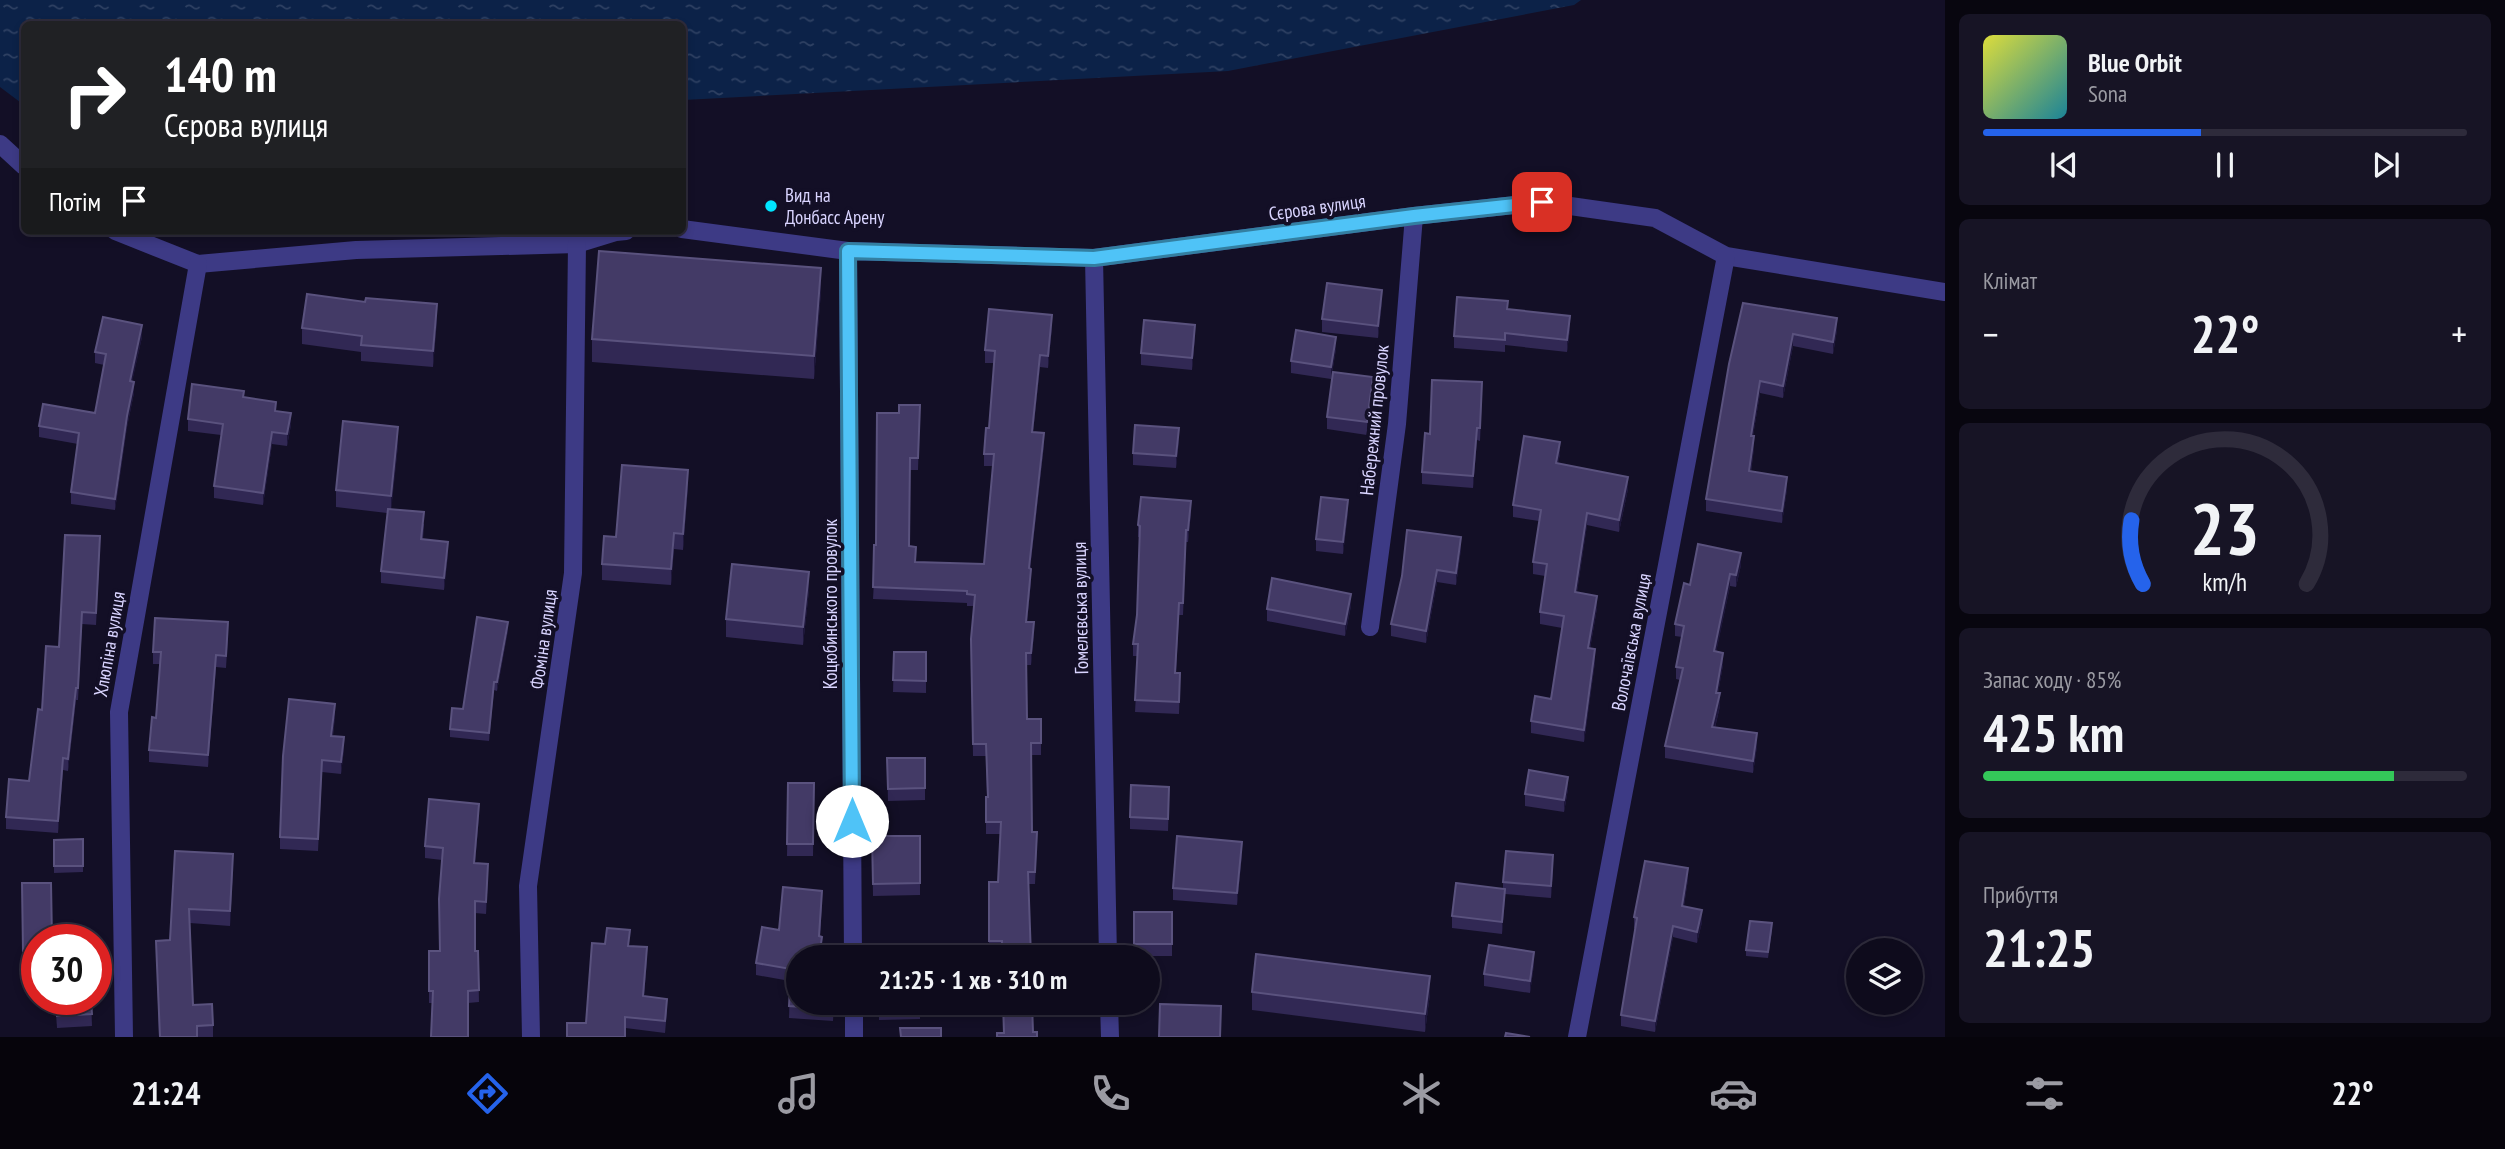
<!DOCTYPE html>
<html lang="uk">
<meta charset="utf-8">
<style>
:root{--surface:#0e0b1c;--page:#171425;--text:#f1f3f6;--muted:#9b9ba3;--line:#2e2b3b;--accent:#2563eb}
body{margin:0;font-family:"PT Sans Narrow",sans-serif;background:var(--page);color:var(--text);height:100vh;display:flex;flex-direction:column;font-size:26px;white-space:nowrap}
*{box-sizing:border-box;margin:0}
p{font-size:23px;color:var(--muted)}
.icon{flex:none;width:38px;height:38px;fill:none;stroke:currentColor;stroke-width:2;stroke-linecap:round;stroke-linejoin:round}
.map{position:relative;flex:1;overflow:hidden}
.sheet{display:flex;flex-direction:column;gap:14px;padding:14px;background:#08060f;width:560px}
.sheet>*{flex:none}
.banner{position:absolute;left:21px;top:21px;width:665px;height:214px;border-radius:10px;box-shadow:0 4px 10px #0003,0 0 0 2px var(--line);background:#202124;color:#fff;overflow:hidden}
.tools{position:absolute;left:1846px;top:938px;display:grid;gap:14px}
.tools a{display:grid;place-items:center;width:77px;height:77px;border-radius:50%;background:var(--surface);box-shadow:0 4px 10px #0003,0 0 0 2px var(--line);font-size:35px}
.speed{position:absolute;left:21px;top:924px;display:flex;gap:14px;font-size:35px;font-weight:700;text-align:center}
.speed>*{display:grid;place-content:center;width:91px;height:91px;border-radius:50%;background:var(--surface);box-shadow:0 4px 10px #0003,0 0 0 2px var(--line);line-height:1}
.speed .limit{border:10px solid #d22;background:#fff;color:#111}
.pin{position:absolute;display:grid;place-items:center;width:60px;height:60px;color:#fff;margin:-30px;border-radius:14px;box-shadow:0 4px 10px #0006}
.me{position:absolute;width:77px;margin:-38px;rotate:0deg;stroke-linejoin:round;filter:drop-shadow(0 0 5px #0008)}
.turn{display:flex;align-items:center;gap:24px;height:147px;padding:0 28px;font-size:32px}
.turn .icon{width:91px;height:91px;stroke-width:2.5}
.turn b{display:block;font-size:49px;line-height:60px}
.then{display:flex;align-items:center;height:66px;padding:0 28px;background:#0003;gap:14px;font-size:26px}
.big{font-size:52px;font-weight:800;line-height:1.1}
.sheet .card{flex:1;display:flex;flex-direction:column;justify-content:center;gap:10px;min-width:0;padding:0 24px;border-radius:10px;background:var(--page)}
.sheet .dial{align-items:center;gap:0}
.dial svg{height:182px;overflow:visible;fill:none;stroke:var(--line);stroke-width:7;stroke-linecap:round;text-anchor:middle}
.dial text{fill:var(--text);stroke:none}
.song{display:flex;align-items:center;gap:21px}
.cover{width:84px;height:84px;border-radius:10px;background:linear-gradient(135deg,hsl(60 70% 55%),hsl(190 70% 35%))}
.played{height:7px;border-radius:4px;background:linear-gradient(90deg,var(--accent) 45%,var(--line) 45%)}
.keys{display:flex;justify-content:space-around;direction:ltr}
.heat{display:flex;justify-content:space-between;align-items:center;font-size:38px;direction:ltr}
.charge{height:10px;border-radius:5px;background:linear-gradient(90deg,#34c759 85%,var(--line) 0)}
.trip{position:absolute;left:786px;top:945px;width:374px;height:70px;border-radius:35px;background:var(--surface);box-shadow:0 4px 10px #0003,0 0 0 2px var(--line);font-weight:800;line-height:70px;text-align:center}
.menu{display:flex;height:112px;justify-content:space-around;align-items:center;background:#06040b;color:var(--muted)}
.menu .icon{width:49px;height:49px}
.menu .active{color:var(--accent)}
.menu b{font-size:32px;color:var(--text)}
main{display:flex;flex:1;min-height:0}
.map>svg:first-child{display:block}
.water{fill:url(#water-ripples)}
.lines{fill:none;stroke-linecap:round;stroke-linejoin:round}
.street{stroke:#3d3a85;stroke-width:18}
.wall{fill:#312854}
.shaded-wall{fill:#1d163a}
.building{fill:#433a66;stroke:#5a527e;stroke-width:2}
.route-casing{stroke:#337fa1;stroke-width:18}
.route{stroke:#4fc3f7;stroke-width:12}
.poi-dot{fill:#00e5ff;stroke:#130f26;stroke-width:2.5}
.labels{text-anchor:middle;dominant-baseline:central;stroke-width:7;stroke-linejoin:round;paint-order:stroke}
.poi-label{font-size:19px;fill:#d9d4ff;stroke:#130f26;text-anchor:start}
.street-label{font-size:19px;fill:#d9d4ff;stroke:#130f26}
</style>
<main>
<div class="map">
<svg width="1945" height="1037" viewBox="0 0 1945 1037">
<defs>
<pattern id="water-ripples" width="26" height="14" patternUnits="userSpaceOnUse" patternTransform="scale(1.75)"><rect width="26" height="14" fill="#0c2248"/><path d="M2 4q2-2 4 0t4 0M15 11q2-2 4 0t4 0" fill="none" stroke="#2f4163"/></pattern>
</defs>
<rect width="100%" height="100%" fill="#130f26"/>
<!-- water -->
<path class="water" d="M0 0H1581L1574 5 1228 71 683 100 682 24H24V105L0 87Z"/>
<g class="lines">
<!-- street -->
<g class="street">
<path d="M0 144 24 166"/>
<path d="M682 229 848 251 1094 258 1414 216 1542 202 1655 218 1726 256 1945 292"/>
<path d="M115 231 198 264 356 250 577 244 616 232 626 231"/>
<path d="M848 251 853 957"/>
<path d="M1094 258 1108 957"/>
<path d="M1370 627 1397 424 1414 216"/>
<path d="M854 1003V1037"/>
<path d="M1109 1003 1110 1037"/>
<path d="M124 1037 119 712 198 264"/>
<path d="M531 1037 528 886 573 573 577 244"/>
<path d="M1577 1037 1726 256"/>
</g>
</g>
<!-- wall -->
<g class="wall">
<path d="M821 291 814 379 592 362V339Z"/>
<path d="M1382 302 1378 338 1322 332V319Z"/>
<path d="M1743 303 1837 330 1833 354 1793 346 1783 398 1760 393 1753 436 1754 448 1751 472 1787 489 1782 523 1706 511V499Z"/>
<path d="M1508 309 1570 328 1567 352 1505 345V352L1454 348V336Z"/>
<path d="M437 320 433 367 361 361V352L302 344V328Z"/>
<path d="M1052 327 1048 368 1040 367 1033 432 1044 445 1030 568 1031 581 1027 622 1034 634 1031 665H1026L1027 719 1041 743V755H1031L1032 832 1037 844 1035 884H1029L1002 953H989V882H998L1000 834H986V797H987L986 756H973L971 639 974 606H967V603L873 599 876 545 899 413 920 405 918 470H910L909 546 915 562 984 564 993 466H984V454L989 428 994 363H985V350Z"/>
<path d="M142 337 132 381 134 393 127 427 115 510 71 504V492L78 444 39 437V426L95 413 104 365 95 363V352Z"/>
<path d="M1195 337 1192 370 1141 365V353Z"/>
<path d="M1336 349 1331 379 1291 373V361Z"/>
<path d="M1373 389 1367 435 1327 429V417Z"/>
<path d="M1482 394 1480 441 1477 440 1473 488 1422 484V472L1430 434Z"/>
<path d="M244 397 276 411 291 425 287 446 272 444 263 505 214 498V486L221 435 188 431V419Z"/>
<path d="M1179 440 1176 468 1133 465V453Z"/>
<path d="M398 445 391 509 424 524 423 539 448 554 444 590 381 583V571L387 513 336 507V490Z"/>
<path d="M1560 454 1558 463 1628 489 1619 532 1587 525 1577 592 1597 608 1590 649 1595 662 1584 742 1531 733V721L1551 699 1562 628 1540 624V612L1545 576 1533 574V562L1539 521 1513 517V505Z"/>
<path d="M688 486 683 550 674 549 671 585 602 580V564Z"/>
<path d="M1348 512 1343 554 1316 551V539Z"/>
<path d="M1191 513 1188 542H1186L1183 615H1179L1176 673 1180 685 1179 714 1135 712 1138 656H1133V644L1137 615 1140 537H1138V525Z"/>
<path d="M100 548 96 625 82 624 78 700H76L68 771 63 770 58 833 6 829V817L29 781 42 710 59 647Z"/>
<path d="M1461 549 1456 585 1437 582 1426 643 1391 636V624L1402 576Z"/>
<path d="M1741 565 1736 587 1730 586 1716 652 1723 665 1718 693 1720 706 1715 728 1757 746 1753 773 1665 758V746L1680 680 1676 679V667L1682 637 1675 636V624L1690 585Z"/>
<path d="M809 590 803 645 726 637V619Z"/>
<path d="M1351 606 1345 636 1267 621V609Z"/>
<path d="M508 630 497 691 494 690 489 741 450 737V729L463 709Z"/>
<path d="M228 635 226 668 216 667 208 767 149 762V750L156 718 160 664H153V652Z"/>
<path d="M894 652H926V693L893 692Z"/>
<path d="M335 716 333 736 344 749 341 774 322 772 318 851 280 849V837Z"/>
<path d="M887 758H925V800L888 801Z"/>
<path d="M788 783H814L813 856H787Z"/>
<path d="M1568 789 1564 812 1525 806V794Z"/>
<path d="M1169 799 1168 831 1130 829V817Z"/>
<path d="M479 816 475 863 488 876 486 914 475 913V951H478L479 1002 468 1003V1037H431L432 1003H429V951H440L442 860 425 858V846Z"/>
<path d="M872 836H920V895L873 896Z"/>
<path d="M83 839V872L54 873V840Z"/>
<path d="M175 851 233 868 230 926 190 923 193 1005 213 1025V1037H159L156 941 170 940Z"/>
<path d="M1242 854 1237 905 1173 900V888Z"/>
<path d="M1553 867 1551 898 1505 894 1502 934 1452 928V916L1503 888V882Z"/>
<path d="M1688 879 1684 906 1702 922 1697 943 1673 937 1655 1032 1621 1026V1015L1636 929 1634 928V917Z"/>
<path d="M22 883 37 940V961H23Z"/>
<path d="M822 903 820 937 822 949 798 1003H834L833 1021 789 1018 790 981 756 975V963L779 930Z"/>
<rect x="1134" y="912" width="38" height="44"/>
<path d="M1772 930 1768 958 1746 956V950Z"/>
<path d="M629 946 647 959 644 996 667 1011 665 1033 586 1023Z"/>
<path d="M1534 964 1530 993 1484 986V974Z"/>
<path d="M1252 992 1430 994 1425 1032 1252 1010Z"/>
<path d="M55 999H91L92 1026 57 1028Z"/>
<path d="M879 1003H920V1019L879 1020Z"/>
</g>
<!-- shaded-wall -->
<g class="shaded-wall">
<path d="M821 268V291L814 379V356Z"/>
<path d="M1382 290V302L1378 338V326Z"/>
<path d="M437 304V320L433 367V351Z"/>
<path d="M1052 315V327L1048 368V356Z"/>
<path d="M1570 316V328L1567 352V340Z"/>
<path d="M1837 318V330L1833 354V342Z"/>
<path d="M142 325V337L130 392V381Z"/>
<path d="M1195 325V337L1192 370V358Z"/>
<path d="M1793 334V346L1783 398V386Z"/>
<path d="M1336 337V349L1331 379V367Z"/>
<path d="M1040 355V367L1032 444V432Z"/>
<path d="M1373 377V389L1367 435V422Z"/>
<path d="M1760 381V393L1751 448V436Z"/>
<path d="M134 382V393L127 427 115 510V499L127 416Z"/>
<path d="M291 413V425L287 446V434Z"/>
<path d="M398 427V445L391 513V496Z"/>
<path d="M1179 428V440L1176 468V456Z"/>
<path d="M1477 428V440L1473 488V476Z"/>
<path d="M272 432V444L263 505V493Z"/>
<path d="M1044 433V445L1029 580V568Z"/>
<path d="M1754 436V448L1749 483V471Z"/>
<path d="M1560 442V454L1556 475V463Z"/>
<path d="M688 470V486L683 550V534Z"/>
<path d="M1628 477V489L1619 532V520Z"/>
<path d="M1787 477V489L1782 523V511Z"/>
<path d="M1348 500V512L1343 554V542Z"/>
<path d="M1191 501V513L1188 542V530Z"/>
<path d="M1587 513V525L1575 604V592Z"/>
<path d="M674 533V549L671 585V569Z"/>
<path d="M1461 537V549L1456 585V573Z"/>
<path d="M448 542V554L444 590V578Z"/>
<path d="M1741 553V565L1736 587V575Z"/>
<path d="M1031 569V581L1026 634V622Z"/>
<path d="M1437 570V582L1426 643V631Z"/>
<path d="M809 572V590L803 645V627Z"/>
<path d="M1730 574V586L1714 663V651Z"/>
<path d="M1351 594V606L1345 636V624Z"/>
<path d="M1597 596V608L1588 660V648Z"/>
<path d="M508 622V630L497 691V682Z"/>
<path d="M1034 622V634L1031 665V653Z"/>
<path d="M1595 649V662L1584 742V730Z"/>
<path d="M1723 653V665L1716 705V693Z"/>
<path d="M216 655V667L208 767V755Z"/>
<path d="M494 682V690L489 741V733Z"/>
<path d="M76 688V700L68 771V759Z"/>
<path d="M1720 693V706L1712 739V727Z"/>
<path d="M335 704V716L331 748V736Z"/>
<path d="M1757 733V746L1753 773V761Z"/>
<path d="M344 737V749L341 774V762Z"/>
<path d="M63 758V770L58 833V821Z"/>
<path d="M1568 777V789L1564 812V800Z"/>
<path d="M479 804V816L474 875V863Z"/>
<path d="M1242 842V854L1237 905V893Z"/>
<path d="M233 854V868L230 926V911Z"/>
<path d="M1553 855V867L1551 898V886Z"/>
<path d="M488 864V876L486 914V902Z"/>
<path d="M1688 868V879L1682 917V906Z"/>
<path d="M1505 889V901L1502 934V922Z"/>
<path d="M1702 910V922L1697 943V932Z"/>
<path d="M1673 926V937L1655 1032V1021Z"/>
<path d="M647 947V959L643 1008V996Z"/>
<path d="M1534 952V964L1530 993V981Z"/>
<path d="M1430 976V994L1425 1032V1014Z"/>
</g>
<!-- building -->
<g class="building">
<path d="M599 251 821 268 814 356 592 339Z"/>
<path d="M1327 283 1382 290 1378 326 1322 319Z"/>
<path d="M307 294 365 302 366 298 437 304 433 351 361 345 362 336 302 328Z"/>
<path d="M1457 297 1508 301 1507 309 1570 316 1567 340 1505 333V340L1454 336Z"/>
<path d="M1743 303 1837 318 1833 342 1793 334 1783 386 1760 381 1751 436H1754L1749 471 1787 477 1782 511 1706 499 1729 364Z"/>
<path d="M989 309 1052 315 1048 356 1040 355 1032 432 1044 433 1029 568 1031 569 1026 622H1034L1031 653H1026L1027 719H1041V743H1031L1032 832H1037L1035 872H1028L1031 957H1002V941H989V882H998L1001 822H986V797H988L986 744H973L971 639 975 595 967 594V591L873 587 874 545H876L877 413H899V405H920L918 458H910L909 546 916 547 915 562 984 564 994 454H984L986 428H989L995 351 985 350Z"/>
<path d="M103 317 142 325 130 381 134 382 127 416 115 499 71 492 79 433 39 426 43 404 95 413 106 354 95 352Z"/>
<path d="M1144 320 1195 325 1192 358 1141 353Z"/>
<path d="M1296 330 1336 337 1331 367 1291 361Z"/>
<path d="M1333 372 1373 377 1367 422 1327 417Z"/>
<path d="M1432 380 1482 382 1480 428H1477L1473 476 1422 472 1425 433 1430 434Z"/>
<path d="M192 384 244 391 243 397 276 402 275 411 291 413 287 434 272 432 263 493 214 486 223 424 188 419Z"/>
<path d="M343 421 398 427 391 496 336 490Z"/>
<path d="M1135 425 1179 428 1176 456 1133 453Z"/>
<path d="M1524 436 1560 442 1556 463 1628 477 1619 520 1587 513 1575 592 1597 596 1588 648 1595 649 1584 730 1531 721 1535 696 1551 699 1564 616 1540 612 1547 564 1533 562 1541 510 1513 505Z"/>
<path d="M622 465 688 470 683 534 674 533 671 569 602 564 604 536 616 537Z"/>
<path d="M1141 497 1191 501 1188 530H1186L1183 603H1179L1175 673H1180L1179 702 1135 700 1138 644H1133L1137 615 1140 526 1138 525Z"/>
<path d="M1321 497 1348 500 1343 542 1316 539Z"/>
<path d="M388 509 424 512 421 539 448 542 444 578 381 571Z"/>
<path d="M1407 530 1461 537 1456 573 1437 570 1426 631 1391 624 1402 576Z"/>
<path d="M65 535 100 536 96 613 82 612 78 688H76L68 759 63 758 58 821 6 817 9 779 29 781 38 709 42 710 46 646 59 647Z"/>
<path d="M1698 544 1741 553 1736 575 1730 574 1714 651 1723 653 1716 693H1720L1712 727 1757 733 1753 761 1665 746 1683 668 1676 667 1684 626 1675 624 1684 583 1690 585Z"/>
<path d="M732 564 809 572 803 627 726 619Z"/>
<path d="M1272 578 1351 594 1345 624 1267 609Z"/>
<path d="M477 617 508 622 497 682H494L489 733 450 729 452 708 463 709Z"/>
<path d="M155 618 228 622 226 656 216 655 208 755 149 750 152 717 156 718 161 652H153Z"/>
<path d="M894 652H926V681L893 680Z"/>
<path d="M289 699 335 704 331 736 344 737 341 762 322 760 318 839 280 837 283 756Z"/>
<path d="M887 758H925V788L888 789Z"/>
<path d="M1529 770 1568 777 1564 800 1525 794Z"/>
<path d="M788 783H814L813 844H787Z"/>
<path d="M1131 785 1169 787 1168 819 1130 817Z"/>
<path d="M429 799 479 804 474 863 488 864 486 902 475 901V951H478L479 990 468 991V1037H431L433 991H429V951H440L439 899 443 848 425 846Z"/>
<path d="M872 836H920V883L873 884Z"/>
<path d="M1177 836 1242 842 1237 893 1173 888Z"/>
<path d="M83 839V866H54V840Z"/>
<path d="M175 851 233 854 230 911 189 909 193 1005 212 1004 213 1025 197 1026V1037H160L156 941 170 940Z"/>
<path d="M1506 851 1553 855 1551 886 1503 882Z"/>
<path d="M1645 861 1688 868 1682 906 1702 910 1697 932 1673 926 1655 1021 1621 1015 1637 918 1634 917Z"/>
<path d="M22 883H51L52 940H37V951H23Z"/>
<path d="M1456 883 1505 889 1502 922 1452 916Z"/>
<path d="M783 887 822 891 819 936 822 937 819 957H798V1003H833V1009L789 1006 791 969 756 963 762 927 779 930Z"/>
<rect x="1134" y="912" width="38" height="32"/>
<path d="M1750 921 1772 923 1768 952 1746 950Z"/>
<path d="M607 928 630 930 628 946 647 947 643 996 667 999 665 1021 625 1017V1037H567V1023H586L592 943 605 944Z"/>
<path d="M52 930 87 931 88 940H52Z"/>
<path d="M1489 945 1534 952 1530 981 1484 974Z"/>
<path d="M1256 954 1430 976 1425 1014 1252 992Z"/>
<path d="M56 999H91L92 1014 57 1016Z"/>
<path d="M879 1003H920V1007L879 1008Z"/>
<path d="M1003 1003H1032L1033 1032H1037V1037H997V1033H1004Z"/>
<path d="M1160 1004 1221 1006 1220 1037H1159Z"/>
<path d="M900 1028H941V1037H901Z"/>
<path d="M1506 1033 1530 1037H1505Z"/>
</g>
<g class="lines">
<defs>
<path id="route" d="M852 821 848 251 1094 258 1414 216 1542 202"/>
</defs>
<!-- route casing -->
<use href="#route" class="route-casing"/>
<!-- route -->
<use href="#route" class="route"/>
</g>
<!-- markers -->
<circle class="poi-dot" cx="771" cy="206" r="7"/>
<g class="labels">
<!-- poi labels -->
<g class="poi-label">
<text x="785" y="195">Вид на<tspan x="785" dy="22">Донбасс Арену</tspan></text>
</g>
<!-- street labels -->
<g class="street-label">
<text transform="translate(1317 207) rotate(-8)">Сєрова вулиця</text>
<text transform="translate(1374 420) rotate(-84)">Набережний провулок</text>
<text transform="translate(830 604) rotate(-90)">Коцюбинського провулок</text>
<text transform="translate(1080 608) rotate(-91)">Гомелєвська вулиця</text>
<text transform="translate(543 639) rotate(-82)">Фоміна вулиця</text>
<text transform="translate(1631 642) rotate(-79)">Волочаївська вулиця</text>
<text transform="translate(109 644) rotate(-80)">Хлюпіна вулиця</text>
</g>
</g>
</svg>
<div class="tools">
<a><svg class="icon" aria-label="layers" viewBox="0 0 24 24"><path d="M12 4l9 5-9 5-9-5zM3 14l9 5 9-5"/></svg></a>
</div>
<div class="speed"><div class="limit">30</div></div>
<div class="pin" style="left:1542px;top:202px;background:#d93025"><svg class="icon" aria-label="arrive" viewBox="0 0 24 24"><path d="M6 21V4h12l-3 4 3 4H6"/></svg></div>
<svg class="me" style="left:852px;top:821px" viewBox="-20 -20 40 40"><circle r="19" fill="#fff"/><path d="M0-13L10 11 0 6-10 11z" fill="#4fc3f7"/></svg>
<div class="trip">21:25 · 1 хв · 310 m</div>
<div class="banner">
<div class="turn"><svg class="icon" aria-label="right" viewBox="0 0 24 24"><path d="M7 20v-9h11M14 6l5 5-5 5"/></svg><div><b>140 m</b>Сєрова вулиця</div></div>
<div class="then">Потім<svg class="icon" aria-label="arrive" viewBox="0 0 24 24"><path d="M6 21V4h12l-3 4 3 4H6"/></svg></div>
</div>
</div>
<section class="sheet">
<div class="card">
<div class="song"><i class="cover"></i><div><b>Blue Orbit</b><p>Sona</p></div></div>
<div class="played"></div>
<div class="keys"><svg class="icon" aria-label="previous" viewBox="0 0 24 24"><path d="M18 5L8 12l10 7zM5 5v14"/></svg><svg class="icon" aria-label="pause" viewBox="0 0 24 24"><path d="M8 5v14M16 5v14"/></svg><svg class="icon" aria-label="next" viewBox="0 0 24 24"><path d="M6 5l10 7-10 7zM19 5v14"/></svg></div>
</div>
<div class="card"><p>Клімат</p>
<div class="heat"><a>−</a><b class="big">22°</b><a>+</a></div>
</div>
<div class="card dial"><svg viewBox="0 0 100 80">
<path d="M14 69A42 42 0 1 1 86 69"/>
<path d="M14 69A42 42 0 0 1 9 41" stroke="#2563eb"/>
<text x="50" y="56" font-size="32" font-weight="700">23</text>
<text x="50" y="72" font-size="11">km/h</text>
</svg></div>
<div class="card"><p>Запас ходу · 85%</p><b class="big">425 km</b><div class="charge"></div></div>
<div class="card"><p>Прибуття</p><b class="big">21:25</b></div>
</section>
</main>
<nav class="menu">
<b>21:24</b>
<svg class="icon active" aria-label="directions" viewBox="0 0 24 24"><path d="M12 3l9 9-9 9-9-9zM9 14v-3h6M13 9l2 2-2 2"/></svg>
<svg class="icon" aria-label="music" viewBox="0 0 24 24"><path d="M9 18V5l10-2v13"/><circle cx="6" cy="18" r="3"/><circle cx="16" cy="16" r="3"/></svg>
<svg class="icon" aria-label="phone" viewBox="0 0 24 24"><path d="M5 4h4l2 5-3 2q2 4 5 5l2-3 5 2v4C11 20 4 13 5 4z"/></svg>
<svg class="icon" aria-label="climate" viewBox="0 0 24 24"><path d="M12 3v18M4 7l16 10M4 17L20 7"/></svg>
<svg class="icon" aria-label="car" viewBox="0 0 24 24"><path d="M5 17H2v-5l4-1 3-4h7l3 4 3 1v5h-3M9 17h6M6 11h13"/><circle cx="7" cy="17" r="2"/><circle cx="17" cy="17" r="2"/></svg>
<svg class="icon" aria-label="filters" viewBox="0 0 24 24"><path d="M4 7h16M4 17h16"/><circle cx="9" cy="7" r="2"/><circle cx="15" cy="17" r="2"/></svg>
<b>22°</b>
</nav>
